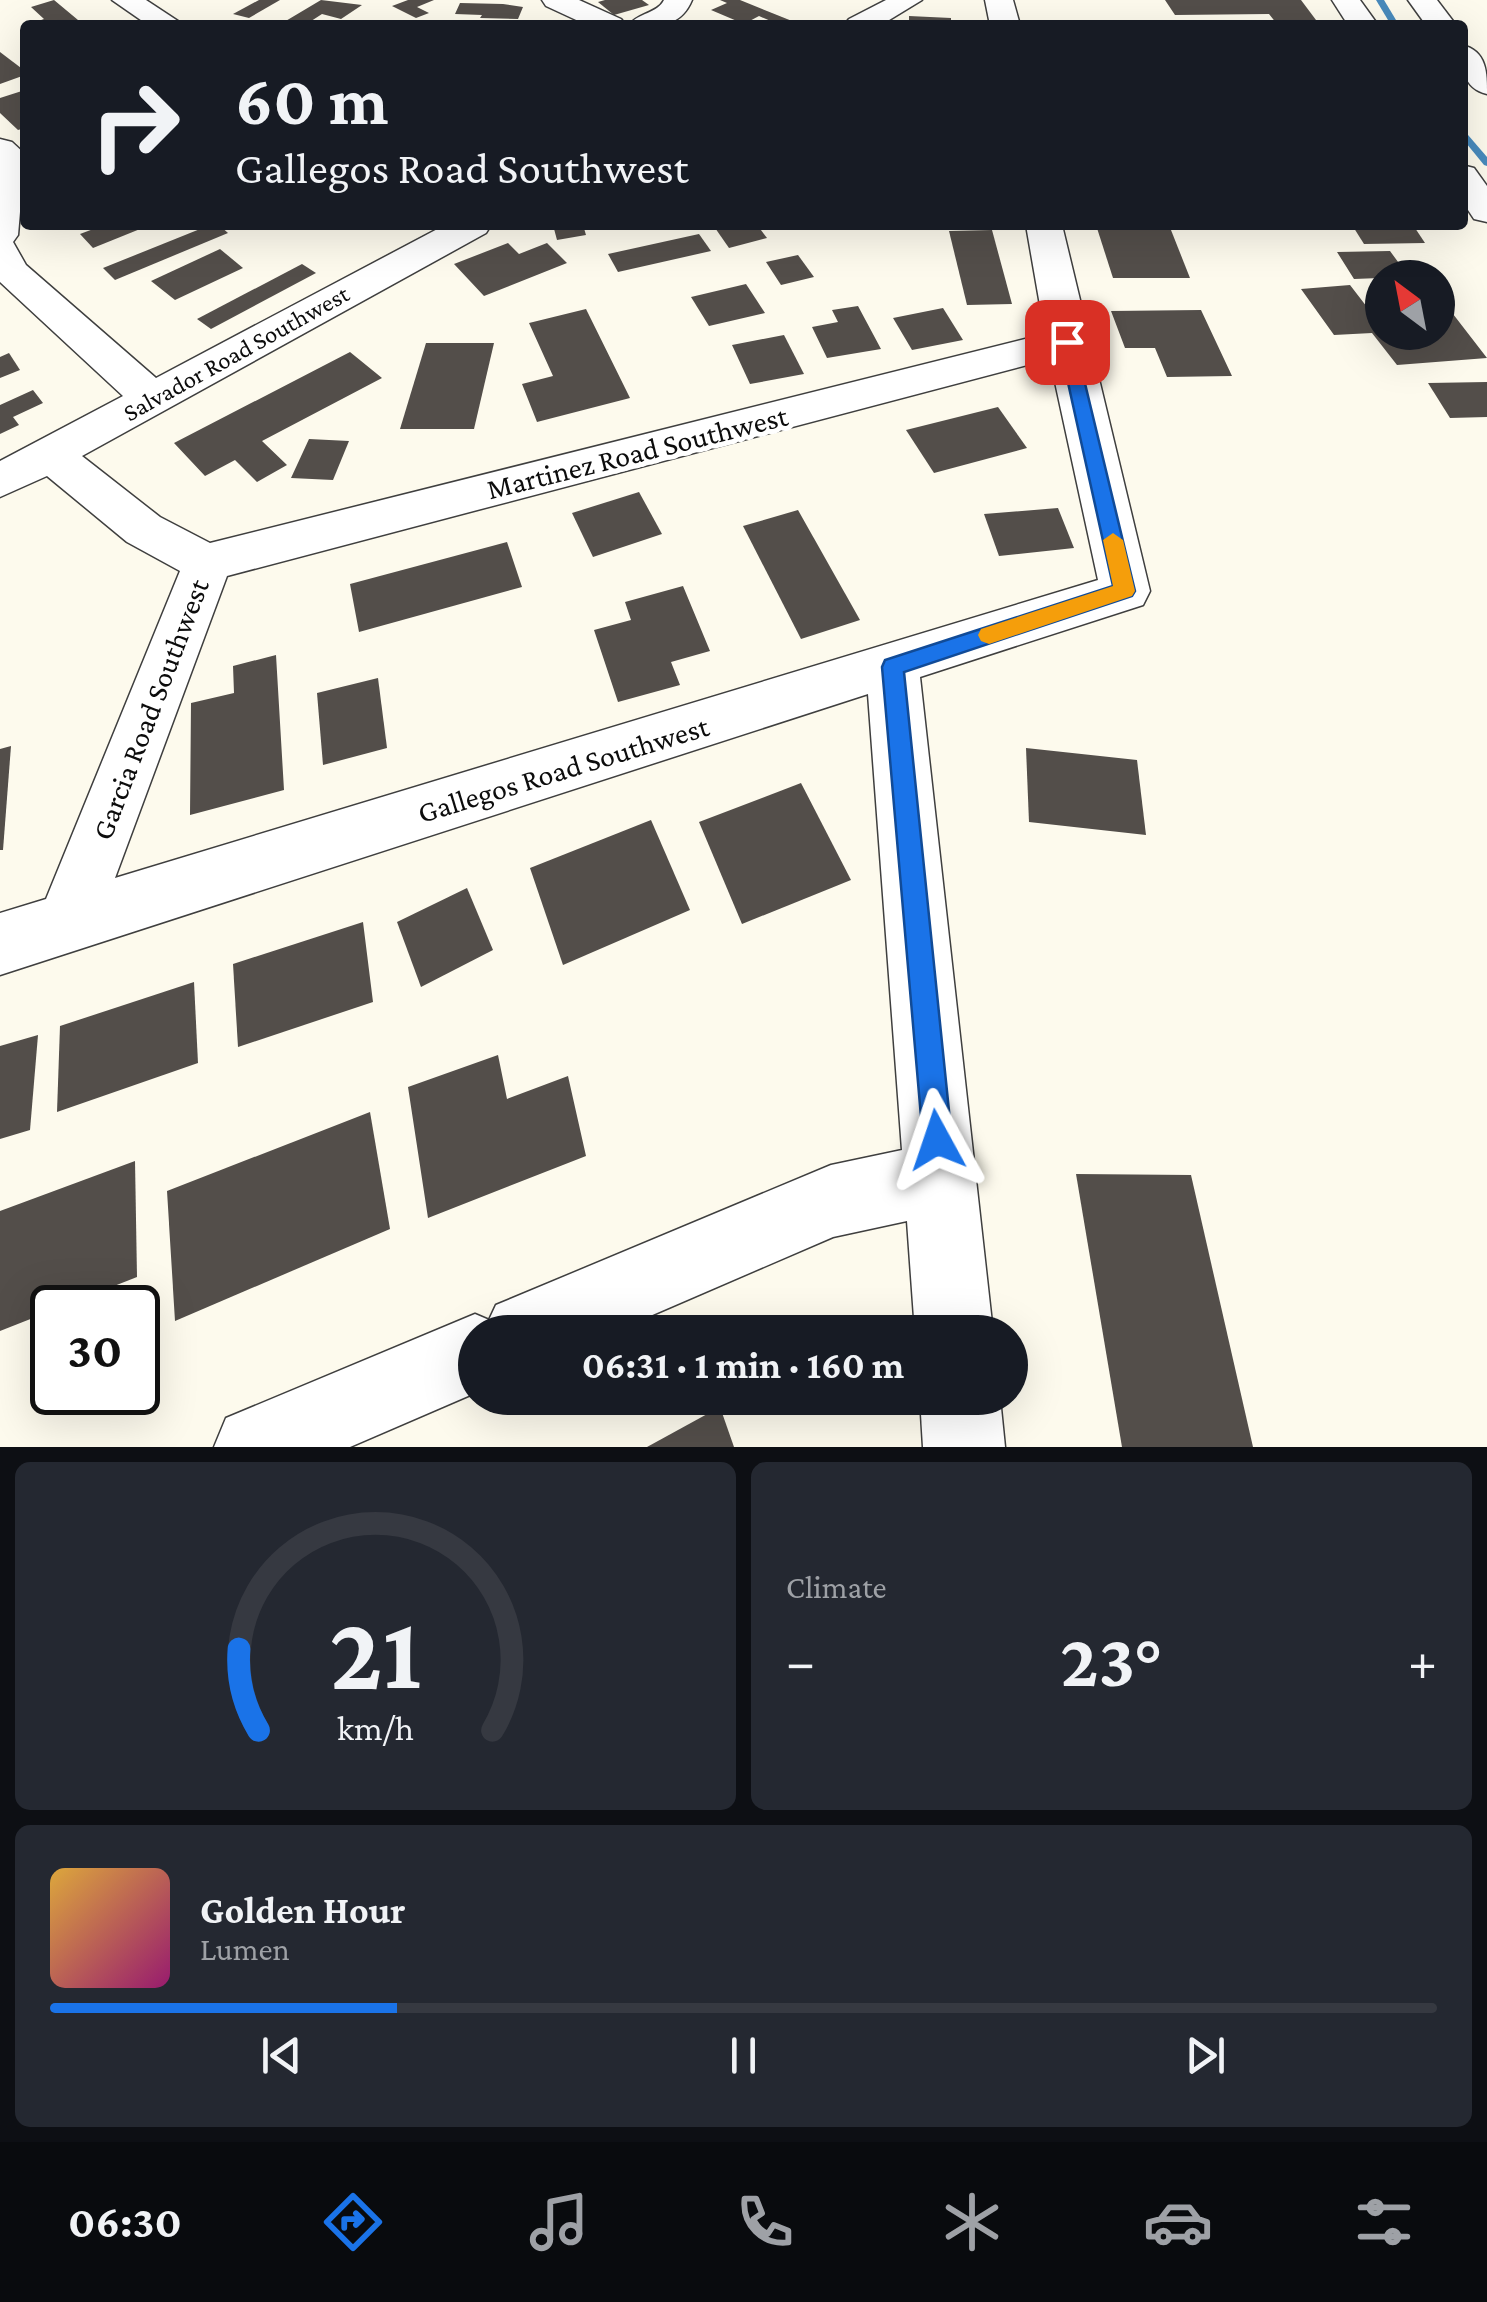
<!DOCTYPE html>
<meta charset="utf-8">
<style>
:root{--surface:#171b24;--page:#242831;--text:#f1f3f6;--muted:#9ea1a6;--line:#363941;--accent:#1a73e8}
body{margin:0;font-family:"Crimson Pro",serif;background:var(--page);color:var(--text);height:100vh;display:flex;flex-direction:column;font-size:38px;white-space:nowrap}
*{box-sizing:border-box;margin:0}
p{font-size:32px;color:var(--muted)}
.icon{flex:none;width:55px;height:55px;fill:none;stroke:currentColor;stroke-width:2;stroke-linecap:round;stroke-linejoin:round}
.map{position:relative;height:1447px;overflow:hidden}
.drawer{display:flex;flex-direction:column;gap:15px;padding:15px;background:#0d0f14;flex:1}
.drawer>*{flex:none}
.top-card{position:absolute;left:20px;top:20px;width:1448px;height:210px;border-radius:10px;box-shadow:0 10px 40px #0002;background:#171b24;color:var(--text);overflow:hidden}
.needle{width:65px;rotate:328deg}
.fabs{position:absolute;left:1365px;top:260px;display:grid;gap:20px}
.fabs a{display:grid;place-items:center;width:90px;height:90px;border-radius:50%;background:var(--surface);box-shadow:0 10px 40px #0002;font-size:50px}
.speed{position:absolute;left:30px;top:1285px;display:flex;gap:20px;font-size:50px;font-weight:700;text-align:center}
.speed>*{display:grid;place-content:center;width:130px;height:130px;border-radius:50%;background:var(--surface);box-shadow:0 10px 40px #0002;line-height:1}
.speed .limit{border:5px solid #111;border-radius:15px;background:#fff;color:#111}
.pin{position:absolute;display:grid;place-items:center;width:85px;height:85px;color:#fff;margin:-42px;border-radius:20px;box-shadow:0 5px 15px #0006}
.me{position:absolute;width:110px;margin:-55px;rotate:355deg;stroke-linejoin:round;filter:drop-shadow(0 0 8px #0008)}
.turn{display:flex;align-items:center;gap:35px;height:210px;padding:0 50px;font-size:45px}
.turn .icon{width:130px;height:130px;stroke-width:2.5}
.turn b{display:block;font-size:70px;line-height:85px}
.big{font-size:75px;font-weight:700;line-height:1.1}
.drawer .widget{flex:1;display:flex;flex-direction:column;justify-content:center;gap:15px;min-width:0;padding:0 35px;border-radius:15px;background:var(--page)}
.drawer .dial{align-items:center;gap:0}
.dial svg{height:260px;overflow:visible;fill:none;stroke:var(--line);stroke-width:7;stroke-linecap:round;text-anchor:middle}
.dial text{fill:var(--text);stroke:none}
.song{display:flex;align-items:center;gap:30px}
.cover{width:120px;height:120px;border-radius:15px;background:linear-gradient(135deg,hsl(40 70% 55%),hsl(320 70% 35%))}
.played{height:10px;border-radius:5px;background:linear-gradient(90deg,var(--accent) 25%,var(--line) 25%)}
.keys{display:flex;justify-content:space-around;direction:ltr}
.heat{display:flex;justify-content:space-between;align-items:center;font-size:55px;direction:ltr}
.drawer .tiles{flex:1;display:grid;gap:15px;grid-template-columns:1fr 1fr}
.widget:last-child{grid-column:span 2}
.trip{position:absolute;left:458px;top:1315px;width:570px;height:100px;border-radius:50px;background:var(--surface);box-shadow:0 10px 40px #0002;font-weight:700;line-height:100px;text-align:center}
.dock{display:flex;height:160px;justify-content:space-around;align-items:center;background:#090b0e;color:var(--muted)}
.dock .icon{width:70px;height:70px}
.dock .current{color:var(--accent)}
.dock b{font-size:45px;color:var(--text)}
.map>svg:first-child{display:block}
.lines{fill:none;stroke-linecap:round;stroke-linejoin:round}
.stream{fill:#488abc;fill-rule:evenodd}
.building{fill:#534e4a}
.minor-casing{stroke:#3f3f3f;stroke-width:3}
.minor{fill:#fff;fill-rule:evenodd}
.route{fill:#1a73e8;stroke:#114b97;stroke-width:2.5}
.slow{fill:#f59e0b}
.labels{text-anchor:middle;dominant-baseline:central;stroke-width:10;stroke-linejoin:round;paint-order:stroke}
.far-street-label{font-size:25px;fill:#0c0c0c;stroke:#fff}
.street-label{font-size:30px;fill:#0c0c0c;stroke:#fff}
</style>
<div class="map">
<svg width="1487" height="1447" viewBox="0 0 1487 1447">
<rect width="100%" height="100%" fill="#fdfaed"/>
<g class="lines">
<!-- stream -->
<g class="stream">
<path d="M1376 0H1384L1399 25H1391Z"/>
<path d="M1462 128 1487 157V166L1484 165 1462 138Z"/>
</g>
</g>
<!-- building -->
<g class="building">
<path d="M54 0 84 25H27L44 19 31 7Z"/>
<path d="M259 0H280L249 18 233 14Z"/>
<path d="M321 0 362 5 341 19 322 14 305 25H279Z"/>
<path d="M408 0H434L417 7 429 13 416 18 392 6Z"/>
<path d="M605 0H642L649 5 614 15 598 2Z"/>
<path d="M720 0H740L792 21 780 25 759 16 744 24 711 10 727 3Z"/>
<path d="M1165 0H1301L1319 24H1277L1269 14 1175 15Z"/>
<path d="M460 3 503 4 523 7 518 19 480 18 482 15 455 14Z"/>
<path d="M909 16 951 18V25H909Z"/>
<path d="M0 52 25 71V75L0 84Z"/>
<path d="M25 90V128L18 130 0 113V98Z"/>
<path d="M104 225H150L93 248 80 234Z"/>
<path d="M210 225H219L228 233 115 280 103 268Z"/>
<path d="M553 225H583L586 235 557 240Z"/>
<path d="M713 225H757L767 238 729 248Z"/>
<path d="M1096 225H1169L1190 278H1113Z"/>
<path d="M1352 225H1413L1425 243 1364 244Z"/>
<path d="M992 230 1012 304 967 305 949 231Z"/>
<path d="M699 234 711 251 618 272 608 254Z"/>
<path d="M508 243 519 254 547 243 567 263 484 296 454 264Z"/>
<path d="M220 249 243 268 175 300 151 281Z"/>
<path d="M1390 251 1401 266 1423 265 1431 276 1354 279 1337 252Z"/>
<path d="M798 255 814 277 781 285 766 262Z"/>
<path d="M302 264 316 273 211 329 197 319Z"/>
<path d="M746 284 765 313 709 326 691 297Z"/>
<path d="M1350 285 1377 320H1382V332H1438V316L1453 314 1487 358 1397 365 1372 333 1334 335 1301 289Z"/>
<path d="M858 306 881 349 827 358 812 327 838 322 832 310Z"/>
<path d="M943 308 963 340 912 350 893 318Z"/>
<path d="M586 309 630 398 537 422 522 384 553 376 529 323Z"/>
<path d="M1201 310 1232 376 1167 377 1155 348H1125L1111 311Z"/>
<path d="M784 335 804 374 750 384 732 345Z"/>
<path d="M426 343H494L474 429H400Z"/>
<path d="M350 352 382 378 262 441 287 465 257 482 235 460 205 476 174 443Z"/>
<path d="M9 353 20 370 0 378V357Z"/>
<path d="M1487 382V417L1450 418 1428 383Z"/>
<path d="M33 390 43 403 13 417 19 425 0 434V405Z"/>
<path d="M998 407 1027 448 934 473 906 430Z"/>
<path d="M309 439 349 441 333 480 291 478Z"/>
<path d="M639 492 662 534 593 557 572 513Z"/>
<path d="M1058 508 1074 548 999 556 984 514Z"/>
<path d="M798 510 860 620 801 639 743 526Z"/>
<path d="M507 542 522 587 359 632 350 584Z"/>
<path d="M683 586 710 651 671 662 680 685 618 702 594 630 631 620 625 602Z"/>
<path d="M276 655 284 790 190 815 191 703 234 693 233 666Z"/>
<path d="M378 678 387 748 323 765 317 693Z"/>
<path d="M11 746 3 850H0V749Z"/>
<path d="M1026 748 1137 760 1146 835 1029 822Z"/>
<path d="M801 783 851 880 742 924 699 822Z"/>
<path d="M651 820 690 910 563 965 530 868Z"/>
<path d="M467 888 493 950 421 987 397 922Z"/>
<path d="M363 922 373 1002 238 1047 233 964Z"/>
<path d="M194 982 198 1063 57 1112 60 1026Z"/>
<path d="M38 1035 30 1130 0 1139V1046Z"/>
<path d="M498 1055 507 1099 568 1076 586 1156 428 1218 408 1087Z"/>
<path d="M370 1112 390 1229 175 1321 167 1191Z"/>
<path d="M135 1161 137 1277 0 1331V1211Z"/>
<path d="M1076 1174 1191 1175 1253 1447H1122Z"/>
<path d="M720 1407 734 1447H647Z"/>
</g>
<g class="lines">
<defs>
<g id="minor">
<path d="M112 0H146L184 25H148Z"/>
<path d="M542 0H579L621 19 626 25H587L546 6Z"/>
<path d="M664 0H692C680 29 657 25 629 25 638 13 658 13 664 0Z"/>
<path d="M886 0H922L881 25H844L849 19Z"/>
<path d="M985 0H1013L1020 25H990Z"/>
<path d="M1332 0H1360L1378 25H1348Z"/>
<path d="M1408 0H1437L1456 25H1426Z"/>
<path d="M1462 45C1487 51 1487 73 1487 94 1462 88 1462 67 1462 45Z"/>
<path d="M0 139 12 142 25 154 18 235 13 242 26 265 156 378 445 225H491L486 233 82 456 160 517 210 543 1045 334 1026 225H1062L1150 591 1143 605 920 677 993 1332H915L907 1221 833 1237 613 1332H475V1393L350 1447H214L226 1418 475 1314 489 1320 496 1305 831 1165 902 1150 868 694 0 975V913L46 899 180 571 127 542 47 476 0 497V461L123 396 0 282ZM1050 359 1098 580 115 878 227 576Z"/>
<path d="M1462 165 1474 168 1487 186V222L1474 219 1462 201Z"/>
<path d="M920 1398H1000L1005 1447H923Z"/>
</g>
</defs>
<!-- minor casing -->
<use href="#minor" class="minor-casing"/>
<!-- minor -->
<use href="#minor" class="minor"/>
</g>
<!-- route -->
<path class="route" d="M1067 337 1075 342 1135 591 1132 596 904 672 952 1140 948 1151 937 1155 927 1151 923 1140 882 667 885 660 1113 586 1059 342Z"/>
<!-- slow -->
<path class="slow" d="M1113 533 1123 540 1135 591 1132 596 989 644 981 641 978 635 981 629 1113 586 1103 540Z"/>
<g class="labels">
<!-- far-street labels -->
<g class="far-street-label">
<text transform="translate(236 353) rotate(-29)">Salvador Road Southwest</text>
</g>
<!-- street labels -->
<g class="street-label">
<text transform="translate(637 452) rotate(-14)">Martinez Road Southwest</text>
<text transform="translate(150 709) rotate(-69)">Garcia Road Southwest</text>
<text transform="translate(563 769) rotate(-17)">Gallegos Road Southwest</text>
</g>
</g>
</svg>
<div class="fabs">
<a><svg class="needle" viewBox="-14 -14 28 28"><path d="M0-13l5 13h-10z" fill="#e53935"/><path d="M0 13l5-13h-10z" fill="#9ea1a6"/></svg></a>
</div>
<div class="speed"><div class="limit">30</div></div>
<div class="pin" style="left:1067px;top:342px;background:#d93025"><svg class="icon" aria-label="arrive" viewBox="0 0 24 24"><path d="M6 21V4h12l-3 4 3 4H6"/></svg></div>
<svg class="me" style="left:937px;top:1140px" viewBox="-20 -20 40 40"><path d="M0-17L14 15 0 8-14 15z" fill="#1a73e8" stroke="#fff" stroke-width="4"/></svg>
<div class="trip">06:31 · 1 min · 160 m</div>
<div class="top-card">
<div class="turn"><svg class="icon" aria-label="right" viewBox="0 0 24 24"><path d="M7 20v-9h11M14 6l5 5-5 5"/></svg><div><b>60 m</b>Gallegos Road Southwest</div></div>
</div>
</div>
<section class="drawer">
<div class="tiles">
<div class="widget dial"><svg viewBox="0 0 100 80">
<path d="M14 69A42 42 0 1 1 86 69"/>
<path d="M14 69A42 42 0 0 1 8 44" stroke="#1a73e8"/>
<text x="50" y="56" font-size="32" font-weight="700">21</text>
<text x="50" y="72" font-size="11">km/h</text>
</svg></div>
<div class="widget"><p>Climate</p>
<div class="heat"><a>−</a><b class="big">23°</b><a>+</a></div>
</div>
<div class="widget">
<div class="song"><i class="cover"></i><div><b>Golden Hour</b><p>Lumen</p></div></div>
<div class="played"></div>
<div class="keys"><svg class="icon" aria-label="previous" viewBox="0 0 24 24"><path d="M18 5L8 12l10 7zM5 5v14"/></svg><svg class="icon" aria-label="pause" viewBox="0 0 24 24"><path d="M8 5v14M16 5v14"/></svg><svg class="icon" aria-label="next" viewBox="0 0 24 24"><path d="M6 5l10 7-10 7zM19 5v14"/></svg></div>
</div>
</div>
</section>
<nav class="dock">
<b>06:30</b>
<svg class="icon current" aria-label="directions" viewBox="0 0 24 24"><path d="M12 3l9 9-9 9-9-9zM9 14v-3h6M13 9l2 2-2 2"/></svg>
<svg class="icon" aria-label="music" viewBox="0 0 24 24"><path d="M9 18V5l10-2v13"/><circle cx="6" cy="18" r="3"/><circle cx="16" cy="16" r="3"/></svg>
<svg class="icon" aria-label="phone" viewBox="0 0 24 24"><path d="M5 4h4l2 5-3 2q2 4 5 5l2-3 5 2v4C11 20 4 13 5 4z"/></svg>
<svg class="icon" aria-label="climate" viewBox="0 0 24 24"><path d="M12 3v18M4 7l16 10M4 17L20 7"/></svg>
<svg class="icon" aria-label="car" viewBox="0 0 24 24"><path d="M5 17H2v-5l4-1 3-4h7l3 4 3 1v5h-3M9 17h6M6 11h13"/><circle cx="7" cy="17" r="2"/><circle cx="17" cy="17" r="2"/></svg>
<svg class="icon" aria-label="filters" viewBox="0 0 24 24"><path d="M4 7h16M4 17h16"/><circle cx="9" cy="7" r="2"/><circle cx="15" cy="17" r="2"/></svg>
</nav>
